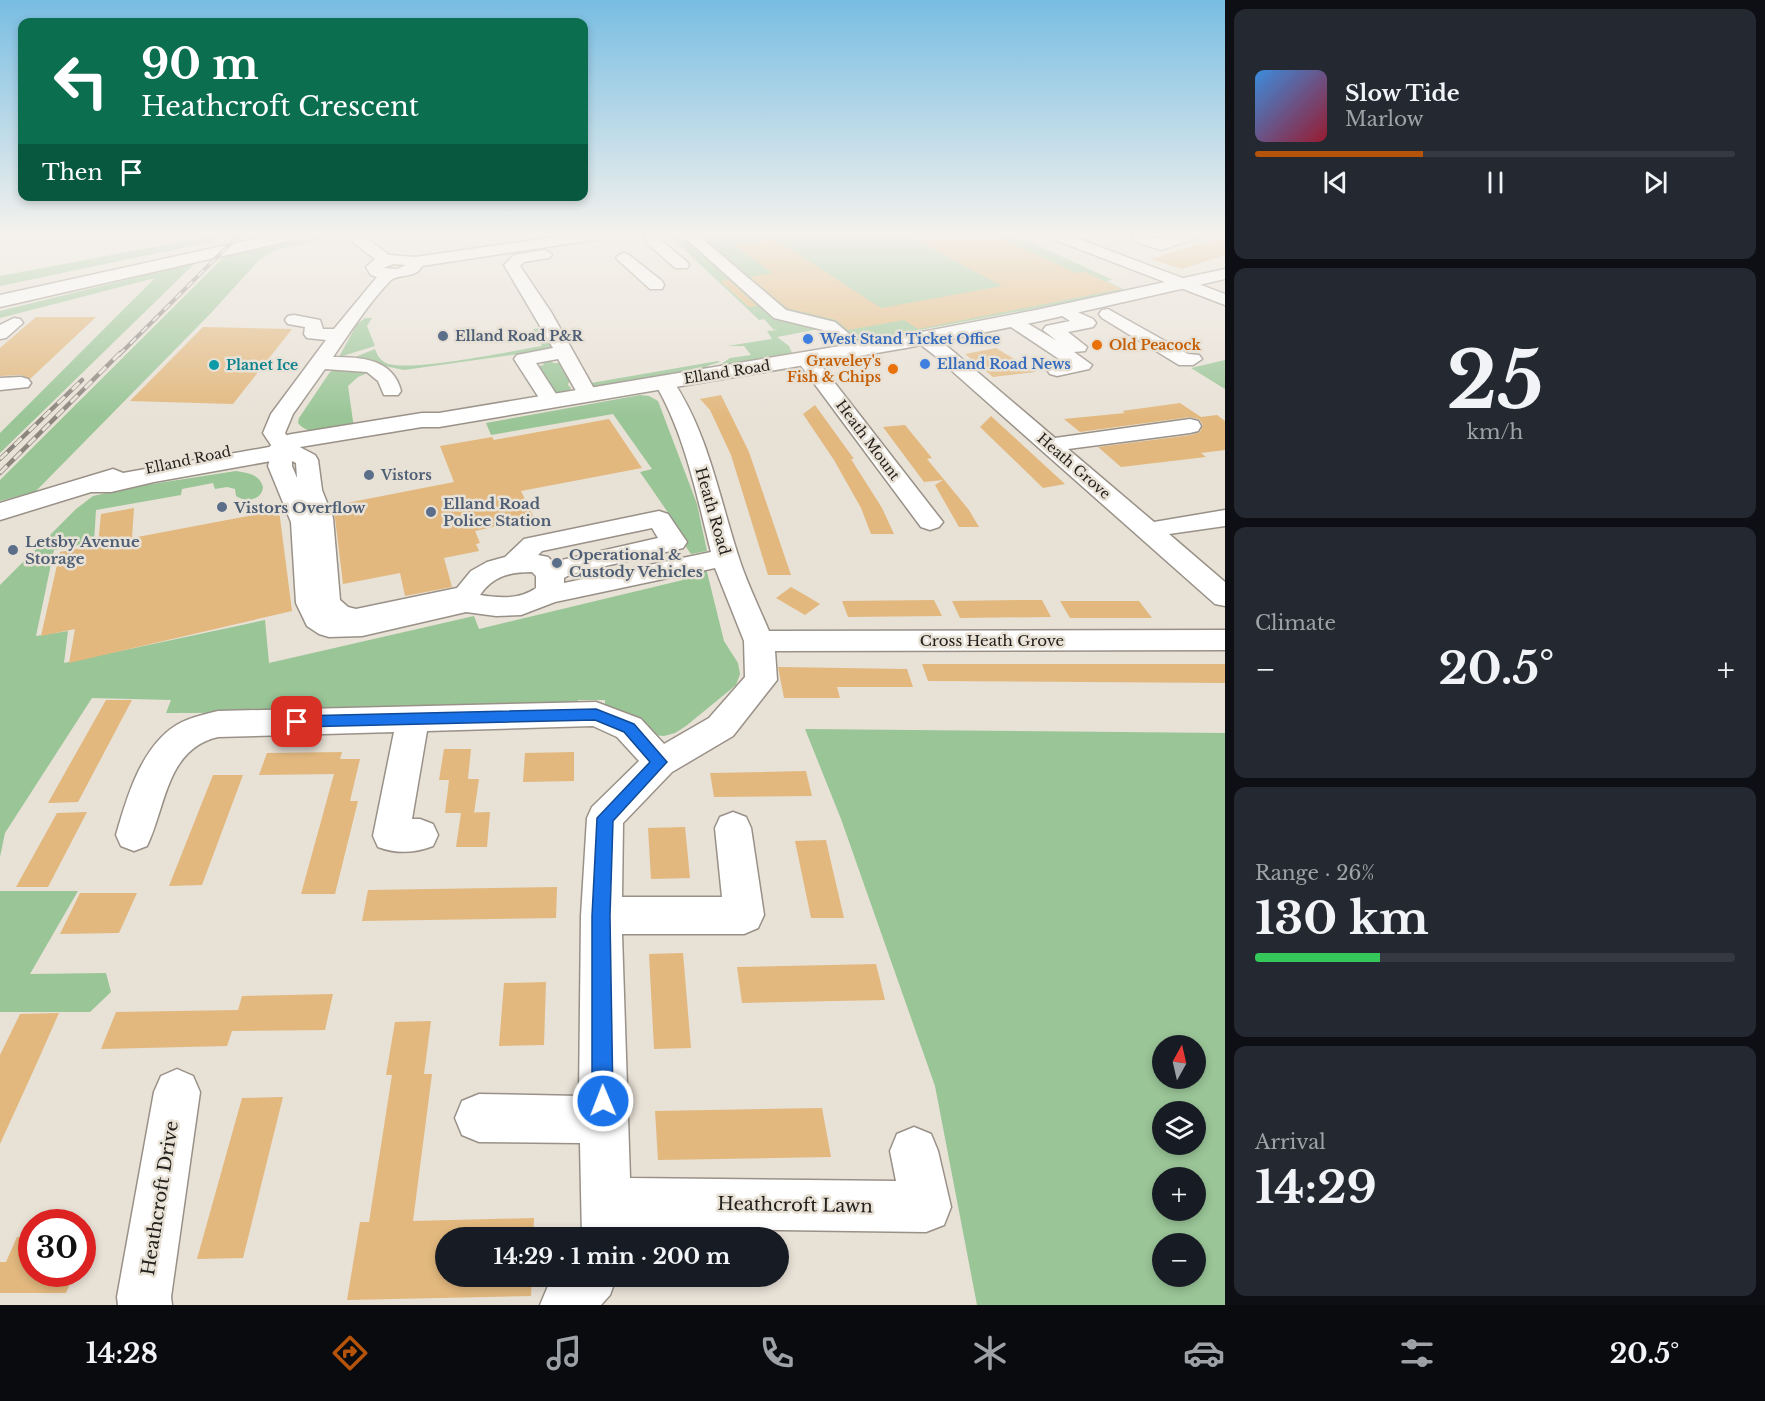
<!DOCTYPE html>
<meta charset="utf-8">
<style>
:root{--surface:#171b24;--page:#242831;--text:#f1f3f6;--muted:#9ea1a6;--line:#363941;--accent:#b45309}
body{margin:0;font-family:"Libre Baskerville",serif;background:var(--page);color:var(--text);height:100vh;display:flex;flex-direction:column;font-size:22px;white-space:nowrap}
*{box-sizing:border-box;margin:0}
p{font-size:20px;color:var(--muted)}
.icon{flex:none;width:33px;height:33px;fill:none;stroke:currentColor;stroke-width:2;stroke-linecap:round;stroke-linejoin:round}
.map{position:relative;flex:1;overflow:hidden}
.side{display:flex;flex-direction:column;gap:9px;padding:9px;background:#0d0f14;width:540px}
.side>*{flex:none}
.top-card{position:absolute;left:18px;top:18px;width:570px;height:183px;border-radius:12px;box-shadow:0 3px 9px #0003;background:#0b6e4f;color:#fff;overflow:hidden}
.needle{width:39px;rotate:8deg}
.fabs{position:absolute;left:1152px;top:1035px;display:grid;gap:12px}
.fabs a{display:grid;place-items:center;width:54px;height:54px;border-radius:50%;background:var(--surface);box-shadow:0 3px 9px #0003;font-size:30px}
.speed{position:absolute;left:18px;top:1209px;display:flex;gap:12px;font-size:30px;font-weight:700;text-align:center}
.speed>*{display:grid;place-content:center;width:78px;height:78px;border-radius:50%;background:var(--surface);box-shadow:0 3px 9px #0003;line-height:1}
.speed .limit{border:9px solid #d22;background:#fff;color:#111}
.pin{position:absolute;display:grid;place-items:center;width:51px;height:51px;color:#fff;margin:-26px;border-radius:12px;box-shadow:0 3px 9px #0006}
.me{position:absolute;width:66px;margin:-33px;rotate:359deg;stroke-linejoin:round;filter:drop-shadow(0 0 4px #0008)}
.turn{display:flex;align-items:center;gap:21px;height:126px;padding:0 24px;font-size:27px}
.turn .icon{width:78px;height:78px;stroke-width:2.5}
.turn b{display:block;font-size:42px;line-height:51px}
.then{display:flex;align-items:center;height:57px;padding:0 24px;background:#0003;gap:12px;font-size:22px}
.big{font-size:45px;font-weight:800;line-height:1.1}
.side .card{flex:1;display:flex;flex-direction:column;justify-content:center;gap:9px;min-width:0;padding:0 21px;border-radius:12px;background:var(--page)}
.side .dial{align-items:center;gap:0}
.dial b{font-size:78px;line-height:1}
.song{display:flex;align-items:center;gap:18px}
.cover{width:72px;height:72px;border-radius:9px;background:linear-gradient(135deg,hsl(210 70% 55%),hsl(350 70% 35%))}
.played{height:6px;border-radius:3px;background:linear-gradient(90deg,var(--accent) 35%,var(--line) 35%)}
.keys{display:flex;justify-content:space-around;direction:ltr}
.heat{display:flex;justify-content:space-between;align-items:center;font-size:33px;direction:ltr}
.charge{height:9px;border-radius:4px;background:linear-gradient(90deg,#34c759 26%,var(--line) 0)}
.trip{position:absolute;left:435px;top:1227px;width:354px;height:60px;border-radius:30px;background:var(--surface);box-shadow:0 3px 9px #0003;font-weight:800;line-height:60px;text-align:center}
.tabs{display:flex;height:96px;justify-content:space-around;align-items:center;background:#090b0e;color:var(--muted)}
.tabs .icon{width:42px;height:42px}
.tabs .selected{color:var(--accent)}
.tabs b{font-size:27px;color:var(--text)}
main{display:flex;flex:1;min-height:0}
.map>svg:first-child{display:block}
.green{fill:#9ac597;fill-rule:evenodd}
.building{fill:#e2b87e}
.lines{fill:none;stroke-linecap:round;stroke-linejoin:round}
.minor-casing{stroke:#999188;stroke-width:3}
.major-casing{stroke:#999188;stroke-width:3}
.highway-casing{stroke:#999188;stroke-width:3}
.minor{fill:#fff;fill-rule:evenodd}
.major{fill:#fff;fill-rule:evenodd}
.highway{fill:#fff;fill-rule:evenodd}
.rail-far1-casing{stroke:#8b877f;stroke-width:4}
.rail-casing{stroke:#8b877f;stroke-width:4.5}
.rail-far1{stroke:#e8e1d6;stroke-width:2;stroke-dasharray:8;stroke-linecap:butt}
.rail{stroke:#e8e1d6;stroke-width:3;stroke-dasharray:10;stroke-linecap:butt}
.route{fill:#1a73e8;stroke:#114b97;stroke-width:1.5}
.service-dot{fill:#5c6f8a;stroke:#e8e1d6;stroke-width:2}
.shop-dot{fill:#3f7fe0;stroke:#e8e1d6;stroke-width:2}
.food-dot{fill:#e8710a;stroke:#e8e1d6;stroke-width:2}
.culture-dot{fill:#0f9aa8;stroke:#e8e1d6;stroke-width:2}
.labels{text-anchor:middle;dominant-baseline:central;stroke-width:5;stroke-linejoin:round;paint-order:stroke}
.far-service-label{font-size:14px;font-weight:bold;fill:#4e5e75;stroke:#e8e1d6;text-anchor:start}
.far-shop-label{font-size:14px;font-weight:bold;fill:#366cbe;stroke:#e8e1d6;text-anchor:start}
.far-food-label{font-size:14px;font-weight:bold;fill:#c56008;stroke:#e8e1d6;text-anchor:start}
.far-culture-label{font-size:14px;font-weight:bold;fill:#0d838f;stroke:#e8e1d6;text-anchor:start}
.far-street-label{font-size:14px;fill:#23211d;stroke:#e8e1d6}
.service-label{font-size:15px;font-weight:bold;fill:#4e5e75;stroke:#e8e1d6;text-anchor:start}
.street-label{font-size:15px;fill:#23211d;stroke:#e8e1d6}
.near-street-label{font-size:18px;fill:#23211d;stroke:#e8e1d6}
</style>
<main>
<div class="map">
<svg width="1225" height="1305" viewBox="0 0 1225 1305">
<rect width="100%" height="100%" fill="#e8e1d6"/>
<!-- green -->
<g class="green">
<path d="M200 235H226L220 240 0 286V276L196 239Z"/>
<path d="M320 235H345L276 250 260 259 211 313 35 492 0 501V480L226 255Z"/>
<path d="M669 235H1015L1113 280 1106 281 1127 291 840 345 819 329 777 337 789 346 792 353 717 367 730 358 751 355 744 346H727L772 339 767 331 777 330 773 329 764 319 759 320Z"/>
<path d="M195 263 0 453V433L155 278 0 318V311Z"/>
<path d="M365 318H372L367 326 375 346 339 357 357 324Z"/>
<path d="M543 328 555 349 404 370 350 359 375 349C377 355 380 360 386 363 410 373 511 351 542 346L533 329Z"/>
<path d="M547 356 553 363H559L570 379 568 385 571 388 569 391 552 393 533 367 544 365 539 357Z"/>
<path d="M1225 360V389L1191 368Z"/>
<path d="M718 361 720 362 707 366 708 368 595 387 591 383Z"/>
<path d="M336 369 370 372 358 377 348 386 354 428C336 430 311 439 298 423L299 418 330 372Z"/>
<path d="M640 395 649 396 658 401 697 504 707 551 691 554 664 516 669 514 640 472 652 469 613 414 491 435 486 423Z"/>
<path d="M236 471C248 473 259 474 263 487 262 500 246 503 236 496L235 489 227 487 215 489 213 483 182 489 181 495 96 510 94 542 54 550 36 636 68 631 64 663 265 620 269 663 474 616 479 629 683 580 679 573 706 568 724 641 738 663 740 674 736 685 686 726 675 733 664 736 652 735 605 712V700H578L577 712 166 713 171 700 92 698 5 833 0 857V585L76 509 93 496 139 486Z"/>
<path d="M805 729 1225 733V1305H977L935 1086 841 819ZM1162 1046H1196V1078H1162ZM1162 1112H1196V1144H1162ZM1162 1178H1196V1210H1162ZM1162 1244H1196V1276H1162Z"/>
<path d="M0 891H78L30 974 106 973 111 992 90 1012H0Z"/>
</g>
<!-- building -->
<g class="building">
<path d="M907 235H994L1076 273 1085 272 1121 289 918 329 904 320 848 330 836 320 787 308 750 277 773 273 733 245 775 239 881 308 1002 286Z"/>
<path d="M1225 236V255L1182 269 1151 259Z"/>
<path d="M729 280 757 306 749 307 720 281Z"/>
<path d="M36 317H96L30 379 21 375 0 376V348Z"/>
<path d="M203 327 292 329 233 404 130 401Z"/>
<path d="M996 348 1036 372 993 377 965 354Z"/>
<path d="M721 395 749 452 791 575H768L731 455 710 410 700 399Z"/>
<path d="M1180 403 1201 417 1217 415 1225 421V450L1201 453 1206 457 1121 467 1098 447 1191 435 1200 432 1203 425 1199 419 1190 417 1080 432 1064 419 1125 413 1122 411Z"/>
<path d="M815 405 854 459H851L882 508 894 534H871L861 508 834 460 803 414Z"/>
<path d="M991 416 1065 484 1043 488 980 427Z"/>
<path d="M609 419 642 468 521 491 534 518 475 531 480 543 476 544 479 551 444 558 452 587 405 596 400 573 343 584 335 518 331 506 454 482 440 446 492 437 494 440Z"/>
<path d="M905 425 932 458 927 459 969 510 979 527H959L935 485 943 480 924 482 883 427Z"/>
<path d="M134 508 132 538 279 510 292 611 69 663 75 629 41 636 60 552 98 545 101 514Z"/>
<path d="M791 587 805 595 820 604 805 615 776 598Z"/>
<path d="M934 600 942 616 848 617 842 601Z"/>
<path d="M1024 600H1042L1051 617 960 618 952 601Z"/>
<path d="M1060 601H1139L1152 618H1070Z"/>
<path d="M922 664H1225V683L928 681Z"/>
<path d="M778 667 907 669 913 687H837L840 698H784Z"/>
<path d="M106 700H132L78 802 48 803Z"/>
<path d="M444 749H471L468 779H479L474 813H445L449 780H439Z"/>
<path d="M342 752 340 759H360L350 801H358L335 894H301L334 774 259 775 267 753Z"/>
<path d="M574 752V781L523 782 525 753Z"/>
<path d="M806 771 812 796 714 797 710 773Z"/>
<path d="M213 775H243L202 885 169 886Z"/>
<path d="M87 812 48 887H16L57 813Z"/>
<path d="M490 812 487 847H456L461 813Z"/>
<path d="M685 827 690 878 651 879 648 828Z"/>
<path d="M826 840 830 858 844 918H811L795 841Z"/>
<path d="M557 887 556 918 362 921 368 890Z"/>
<path d="M80 893H137L119 933 60 934Z"/>
<path d="M683 953 691 1048 654 1049 649 954Z"/>
<path d="M876 964 885 1000 742 1003 737 967Z"/>
<path d="M546 982 544 1045 499 1046 504 983Z"/>
<path d="M333 994 325 1030 232 1031 227 1046 101 1049 116 1012 238 1010 242 996Z"/>
<path d="M59 1013 36 1065 0 1144V1055L20 1014Z"/>
<path d="M431 1021 424 1074H432L413 1221 534 1218 533 1238H446V1276H532L531 1296 347 1300 360 1222H369L392 1075H386L395 1022Z"/>
<path d="M283 1097 243 1258 197 1259 242 1098Z"/>
<path d="M822 1108 831 1157 658 1160 655 1111Z"/>
<path d="M17 1237H32V1274H74L66 1293H0V1262H6Z"/>
</g>
<g class="lines">
<defs>
<g id="minor">
<path d="M349 235H362L389 255 415 257 569 235H606L599 239 422 266C416 279 399 273 390 281 368 304 351 331 333 357 362 357 393 359 401 391L398 395H384L378 381 367 372 325 369 293 414 285 433 292 443 315 455 318 460 322 490 333 518 340 600 348 607 356 609 457 588 471 571 487 562 505 557 524 539 659 511 668 514 687 542 683 548 571 574 564 578V583L711 552C697 496 684 431 654 382L657 378H671C710 434 720 504 742 567 750 589 760 610 769 631L1225 630V650L775 651 777 680 733 736 672 772 623 823 622 897H722L715 828 720 817 733 812 746 817 751 828 764 915 758 928 744 934H622L630 1178 896 1181 890 1151 897 1134 914 1127 931 1134 938 1151 951 1207 944 1225 926 1232 633 1228 634 1238H582L580 1143 479 1142 462 1135 455 1118 462 1101 479 1094 579 1096 581 916 587 818 592 807 639 761 617 737 593 726 427 731 412 819H420L433 824 438 835 433 846C415 853 396 854 378 847L373 836 394 732 218 737C166 749 166 807 147 846L134 851 121 846 116 835C127 796 143 741 182 722 193 717 206 714 218 711L596 702 641 719 664 744 709 718 745 677 744 641 715 568 555 602 521 615 496 616 466 612 362 636 329 637 319 634 307 626 296 603 291 522 268 466 273 448 263 433 271 414 326 340 307 338 304 334 305 327 288 324 285 320 288 316 294 315 320 320 323 329H334L377 277 371 275 366 267 375 259 350 240ZM393 264 406 265 397 269 383 268ZM292 461 296 463 297 478 292 466ZM652 528 658 538 553 562 548 557 538 555 542 551ZM532 572 536 576V588C519 600 499 598 480 595 493 576 510 572 532 572Z"/>
<path d="M644 235H658L660 239 687 262 689 265 687 268H675L648 244Z"/>
<path d="M682 235H698L786 310 835 322 868 350 866 354H852L823 330 774 318Z"/>
<path d="M1048 235H1068L1225 294V305L1050 238Z"/>
<path d="M1134 235H1144L1161 240 1177 235H1198L1196 238 1161 250 1134 241 1132 238Z"/>
<path d="M544 250 549 252 552 255 549 258 524 262 520 266 551 312 597 394 594 398 587 400 580 398 558 359 536 363 560 400 557 404 550 406 543 404 514 359 517 355 553 348 504 265 514 255Z"/>
<path d="M624 253 629 255 662 281 664 285 662 289H650L619 261 616 258 619 255Z"/>
<path d="M1062 305 1093 319 1096 323 1093 327 1068 332 1087 347 1085 351 1074 352 1092 365 1089 369 1057 376 1050 374 1047 370 1050 366 1065 363 1002 321 1005 317H1017L1057 341 1043 330 1046 326 1070 321 1053 310 1056 306Z"/>
<path d="M1108 309 1188 354 1199 355 1202 359 1193 365H1179L1102 318 1099 314 1102 310Z"/>
<path d="M14 318 20 319 23 323 6 338 0 339V325Z"/>
<path d="M921 332 948 347 1055 438 1190 419 1198 421 1201 426 1198 431 1190 433 1068 449 1154 522 1225 510V526L1169 534 1225 582V606L1215 604 934 355 912 338 914 334Z"/>
<path d="M806 353 813 355 939 517 943 522 939 527 930 530 921 527 796 359 799 355Z"/>
<path d="M21 377 28 379 31 383 28 387 0 390V378Z"/>
<path d="M177 1069 193 1076 200 1092 171 1297 172 1305H118L117 1297 154 1092 161 1076Z"/>
<path d="M556 1276H617L610 1295 601 1305H540L548 1286Z"/>
</g>
<path id="major" d="M1225 269V279L1036 322 906 348 439 427H422L300 447 286 458 277 460 154 482 111 492H91L0 520V503L113 469 123 473 269 447 283 436 292 434 422 413H439L906 335 1036 310Z"/>
<path id="highway" d="M272 235H301L293 240 0 307V295Z"/>
</defs>
<!-- minor casing -->
<use href="#minor" class="minor-casing"/>
<!-- major casing -->
<use href="#major" class="major-casing"/>
<!-- highway casing -->
<use href="#highway" class="highway-casing"/>
<!-- minor -->
<use href="#minor" class="minor"/>
<!-- major -->
<use href="#major" class="major"/>
<!-- highway -->
<use href="#highway" class="highway"/>
<defs>
<path id="rail-far1" d="M119 355 239 235"/>
<g id="rail">
<path d="M0 459 82 380"/>
<path d="M0 473 120 353"/>
</g>
</defs>
<!-- rail-far1 casing -->
<use href="#rail-far1" class="rail-far1-casing"/>
<!-- rail casing -->
<use href="#rail" class="rail-casing"/>
<!-- rail-far1 -->
<use href="#rail-far1" class="rail-far1"/>
<!-- rail -->
<use href="#rail" class="rail"/>
</g>
<!-- sky -->
<linearGradient id="sky" x2="0" y2="1"><stop stop-color="#78bde2"/><stop offset="0.56" stop-color="#f5f2ed"/><stop offset="1" stop-color="#f5f2ed" stop-opacity="0"/></linearGradient>
<rect width="1225" height="418" fill="url(#sky)"/>
<!-- route -->
<path class="route" d="M596 709 634 724 667 762 613 821 610 916 613 1101 610 1108 603 1111 595 1108 592 1101V916L597 818 650 762 624 732 595 720 297 727 292 726 290 722 292 717 297 716Z"/>
<!-- markers -->
<g class="service-dot">
<circle cx="443" cy="336" r="6"/>
<circle cx="369" cy="475" r="6"/>
<circle cx="222" cy="507" r="6"/>
<circle cx="431" cy="512" r="6"/>
<circle cx="13" cy="550" r="6"/>
<circle cx="557" cy="563" r="6"/>
</g>
<g class="shop-dot">
<circle cx="808" cy="339" r="6"/>
<circle cx="925" cy="364" r="6"/>
</g>
<g class="food-dot">
<circle cx="1097" cy="345" r="6"/>
<circle cx="893" cy="369" r="6"/>
</g>
<circle class="culture-dot" cx="214" cy="365" r="6"/>
<g class="labels">
<!-- far-service labels -->
<g class="far-service-label">
<text x="455" y="336">Elland Road P&amp;R</text>
<text x="381" y="475">Vistors</text>
</g>
<!-- far-shop labels -->
<g class="far-shop-label">
<text x="820" y="339">West Stand Ticket Office</text>
<text x="937" y="364">Elland Road News</text>
</g>
<!-- far-food labels -->
<g class="far-food-label">
<text x="1109" y="345">Old Peacock</text>
<text x="881" y="361" text-anchor="end">Graveley's<tspan x="881" dy="16">Fish &amp; Chips</tspan></text>
</g>
<!-- far-culture labels -->
<g class="far-culture-label">
<text x="226" y="365">Planet Ice</text>
</g>
<!-- far-street labels -->
<g class="far-street-label">
<text transform="translate(727 372) rotate(-9)">Elland Road</text>
<text transform="translate(868 440) rotate(53)">Heath Mount</text>
<text transform="translate(188 460) rotate(-12)">Elland Road</text>
<text transform="translate(1074 466) rotate(41)">Heath Grove</text>
</g>
<!-- service labels -->
<g class="service-label">
<text x="443" y="503">Elland Road<tspan x="443" dy="17">Police Station</tspan></text>
<text x="234" y="507">Vistors Overflow</text>
<text x="25" y="541">Letsby Avenue<tspan x="25" dy="17">Storage</tspan></text>
<text x="569" y="554">Operational &amp;<tspan x="569" dy="17">Custody Vehicles</tspan></text>
</g>
<!-- street labels -->
<g class="street-label">
<text transform="translate(713 511) rotate(74)">Heath Road</text>
<text x="992" y="640">Cross Heath Grove</text>
</g>
<!-- near-street labels -->
<g class="near-street-label">
<text transform="translate(160 1198) rotate(-81)">Heathcroft Drive</text>
<text transform="translate(795 1205) rotate(1)">Heathcroft Lawn</text>
</g>
</g>
</svg>
<div class="fabs">
<a><svg class="needle" viewBox="-14 -14 28 28"><path d="M0-13l5 13h-10z" fill="#e53935"/><path d="M0 13l5-13h-10z" fill="#9ea1a6"/></svg></a>
<a><svg class="icon" aria-label="layers" viewBox="0 0 24 24"><path d="M12 4l9 5-9 5-9-5zM3 14l9 5 9-5"/></svg></a>
<a>+</a>
<a>−</a>
</div>
<div class="speed"><div class="limit">30</div></div>
<div class="pin" style="left:297px;top:722px;background:#d93025"><svg class="icon" aria-label="arrive" viewBox="0 0 24 24"><path d="M6 21V4h12l-3 4 3 4H6"/></svg></div>
<svg class="me" style="left:603px;top:1101px" viewBox="-20 -20 40 40"><circle r="17" fill="#1a73e8" stroke="#fff" stroke-width="3"/><path d="M0-11L8 9 0 5-8 9z" fill="#fff"/></svg>
<div class="trip">14:29 · 1 min · 200 m</div>
<div class="top-card">
<div class="turn"><svg class="icon" aria-label="left" viewBox="0 0 24 24"><path d="M17 20v-9H6M10 6l-5 5 5 5"/></svg><div><b>90 m</b>Heathcroft Crescent</div></div>
<div class="then">Then<svg class="icon" aria-label="arrive" viewBox="0 0 24 24"><path d="M6 21V4h12l-3 4 3 4H6"/></svg></div>
</div>
</div>
<section class="side">
<div class="card">
<div class="song"><i class="cover"></i><div><b>Slow Tide</b><p>Marlow</p></div></div>
<div class="played"></div>
<div class="keys"><svg class="icon" aria-label="previous" viewBox="0 0 24 24"><path d="M18 5L8 12l10 7zM5 5v14"/></svg><svg class="icon" aria-label="pause" viewBox="0 0 24 24"><path d="M8 5v14M16 5v14"/></svg><svg class="icon" aria-label="next" viewBox="0 0 24 24"><path d="M6 5l10 7-10 7zM19 5v14"/></svg></div>
</div>
<div class="card dial"><b>25</b><p>km/h</p></div>
<div class="card"><p>Climate</p>
<div class="heat"><a>−</a><b class="big">20.5°</b><a>+</a></div>
</div>
<div class="card"><p>Range · 26%</p><b class="big">130 km</b><div class="charge"></div></div>
<div class="card"><p>Arrival</p><b class="big">14:29</b></div>
</section>
</main>
<nav class="tabs">
<b>14:28</b>
<svg class="icon selected" aria-label="directions" viewBox="0 0 24 24"><path d="M12 3l9 9-9 9-9-9zM9 14v-3h6M13 9l2 2-2 2"/></svg>
<svg class="icon" aria-label="music" viewBox="0 0 24 24"><path d="M9 18V5l10-2v13"/><circle cx="6" cy="18" r="3"/><circle cx="16" cy="16" r="3"/></svg>
<svg class="icon" aria-label="phone" viewBox="0 0 24 24"><path d="M5 4h4l2 5-3 2q2 4 5 5l2-3 5 2v4C11 20 4 13 5 4z"/></svg>
<svg class="icon" aria-label="climate" viewBox="0 0 24 24"><path d="M12 3v18M4 7l16 10M4 17L20 7"/></svg>
<svg class="icon" aria-label="car" viewBox="0 0 24 24"><path d="M5 17H2v-5l4-1 3-4h7l3 4 3 1v5h-3M9 17h6M6 11h13"/><circle cx="7" cy="17" r="2"/><circle cx="17" cy="17" r="2"/></svg>
<svg class="icon" aria-label="filters" viewBox="0 0 24 24"><path d="M4 7h16M4 17h16"/><circle cx="9" cy="7" r="2"/><circle cx="15" cy="17" r="2"/></svg>
<b>20.5°</b>
</nav>
